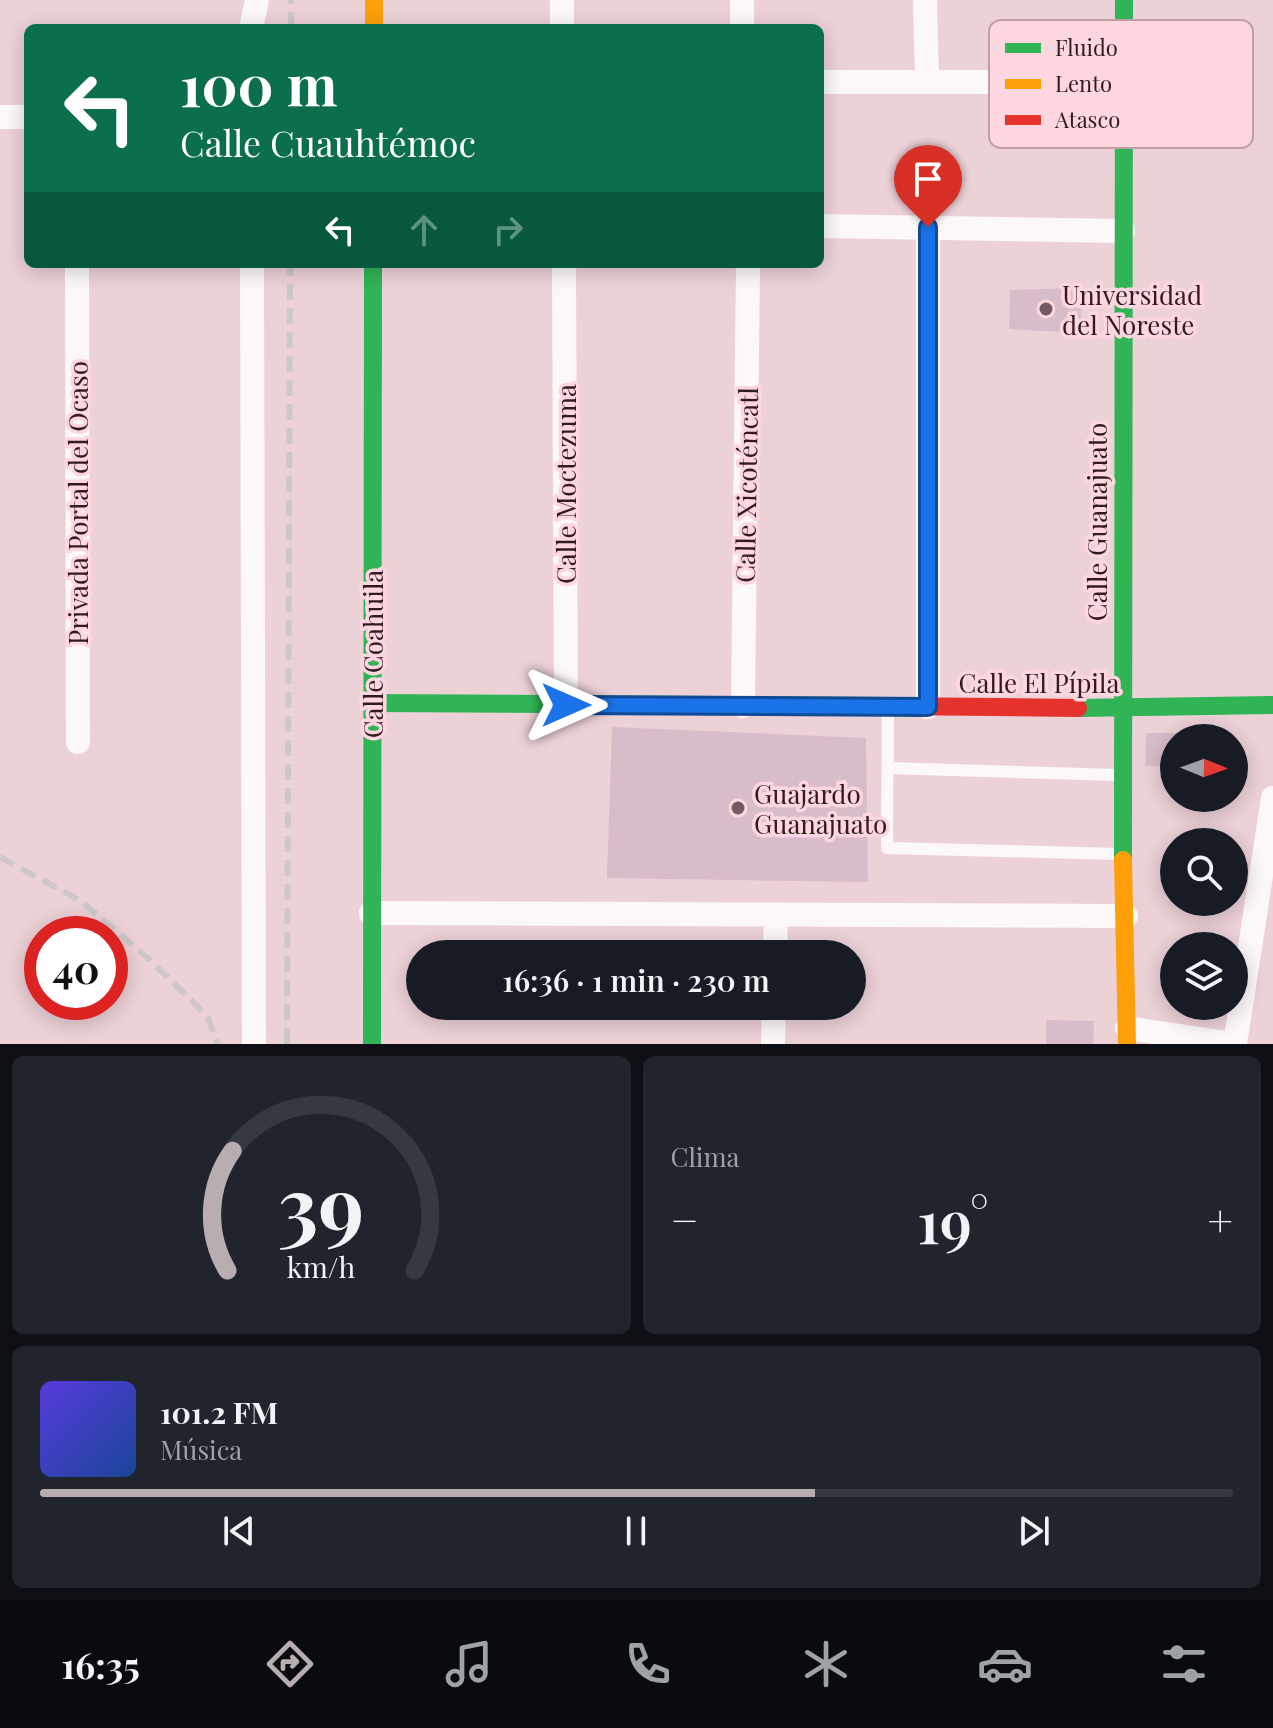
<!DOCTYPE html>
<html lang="es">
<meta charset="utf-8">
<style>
:root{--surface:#171b24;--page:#20242c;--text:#f1f3f6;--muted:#9ea1a6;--line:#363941;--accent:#b8aeb2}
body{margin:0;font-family:"Playfair Display",serif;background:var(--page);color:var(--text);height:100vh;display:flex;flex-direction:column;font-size:30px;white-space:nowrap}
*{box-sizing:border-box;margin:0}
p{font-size:26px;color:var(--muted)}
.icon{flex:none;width:44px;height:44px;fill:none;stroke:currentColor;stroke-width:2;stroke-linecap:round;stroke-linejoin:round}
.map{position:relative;height:1044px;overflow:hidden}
.side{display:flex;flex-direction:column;gap:12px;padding:12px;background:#0d0f14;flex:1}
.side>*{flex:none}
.top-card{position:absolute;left:24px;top:24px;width:800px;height:244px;border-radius:12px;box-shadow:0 4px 20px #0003;background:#0b6e4f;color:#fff;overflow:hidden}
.needle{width:52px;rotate:91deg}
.controls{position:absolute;left:1160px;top:724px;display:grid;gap:16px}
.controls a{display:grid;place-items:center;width:88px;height:88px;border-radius:50%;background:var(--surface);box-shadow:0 4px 20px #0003;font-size:40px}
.speed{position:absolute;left:24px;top:916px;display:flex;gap:16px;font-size:40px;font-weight:700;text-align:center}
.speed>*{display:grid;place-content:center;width:104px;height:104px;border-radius:50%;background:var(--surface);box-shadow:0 4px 20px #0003;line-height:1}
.speed .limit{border:12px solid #d22;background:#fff;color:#111}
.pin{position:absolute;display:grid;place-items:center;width:68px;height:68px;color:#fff;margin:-82px -34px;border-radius:50% 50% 50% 0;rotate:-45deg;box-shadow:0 0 8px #0007}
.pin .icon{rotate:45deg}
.me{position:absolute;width:88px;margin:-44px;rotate:90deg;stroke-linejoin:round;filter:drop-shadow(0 0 6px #0008)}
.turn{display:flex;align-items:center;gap:28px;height:168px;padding:0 24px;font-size:36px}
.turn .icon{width:104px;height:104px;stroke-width:2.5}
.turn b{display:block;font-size:56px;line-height:68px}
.lanes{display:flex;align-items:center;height:76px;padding:0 24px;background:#0003;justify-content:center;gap:40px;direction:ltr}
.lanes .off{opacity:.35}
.big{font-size:60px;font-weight:600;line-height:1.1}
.side .card{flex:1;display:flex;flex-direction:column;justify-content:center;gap:12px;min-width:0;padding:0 28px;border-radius:12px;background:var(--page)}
.side .dial{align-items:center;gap:0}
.dial svg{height:208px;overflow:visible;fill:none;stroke:var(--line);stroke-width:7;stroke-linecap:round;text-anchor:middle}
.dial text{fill:var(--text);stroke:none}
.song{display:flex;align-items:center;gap:24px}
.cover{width:96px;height:96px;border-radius:12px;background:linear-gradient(135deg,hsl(250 70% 55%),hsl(220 70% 35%))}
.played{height:8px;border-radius:4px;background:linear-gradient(90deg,var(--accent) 65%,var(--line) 65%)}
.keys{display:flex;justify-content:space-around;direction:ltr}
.heat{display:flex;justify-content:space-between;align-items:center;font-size:44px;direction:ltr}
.side .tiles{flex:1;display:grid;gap:12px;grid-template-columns:1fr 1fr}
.card:last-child{grid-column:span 2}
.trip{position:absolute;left:406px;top:940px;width:460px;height:80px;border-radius:40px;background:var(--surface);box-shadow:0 4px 20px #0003;font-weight:600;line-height:80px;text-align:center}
.dock{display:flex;height:128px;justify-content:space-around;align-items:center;background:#090b0e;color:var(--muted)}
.dock .icon{width:56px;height:56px}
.dock .active{color:var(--accent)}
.dock b{font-size:36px;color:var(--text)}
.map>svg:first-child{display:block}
.building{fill:#d9bcc9}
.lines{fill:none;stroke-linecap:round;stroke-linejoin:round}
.lane{stroke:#fcf8f9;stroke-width:12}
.street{stroke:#fcf8f9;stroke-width:24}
.fast{stroke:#30b455;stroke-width:18}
.slow{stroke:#ff9f0a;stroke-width:18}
.jam{stroke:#e5322d;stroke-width:18}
.rail{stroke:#cec7c9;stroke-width:6;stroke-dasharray:16 8;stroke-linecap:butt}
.route-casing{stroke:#114b97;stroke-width:20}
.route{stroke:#1a73e8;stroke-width:14}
.poi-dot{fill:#725a60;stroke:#fdd6df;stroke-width:3}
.labels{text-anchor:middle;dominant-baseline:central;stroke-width:7;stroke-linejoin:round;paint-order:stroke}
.poi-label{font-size:26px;fill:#311a20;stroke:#fdd6df;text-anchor:start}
.street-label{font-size:26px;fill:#311a20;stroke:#fdd6df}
.key{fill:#fdd6df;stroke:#c09ea6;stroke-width:2}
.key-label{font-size:22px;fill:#311a20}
</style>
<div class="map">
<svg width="1273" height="1044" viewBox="0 0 1273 1044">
<rect width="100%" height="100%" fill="#ecd1d7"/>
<!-- building -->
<g class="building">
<path d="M1083 288 1080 333 1009 329 1010 290Z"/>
<path d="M612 727 866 738 868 882 607 878Z"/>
<path d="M1146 733H1218V738H1174V766H1145Z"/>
<path d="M1046 1020 1094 1021 1093 1044H1046Z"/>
</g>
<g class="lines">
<!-- lane -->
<g class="lane">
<path d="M888 707 887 848 1120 854"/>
<path d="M888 768 1118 775"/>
</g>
<!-- street -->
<g class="street">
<path d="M925 0 927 82"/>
<path d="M251 28 257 0"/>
<path d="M562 28V0"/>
<path d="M742 28V0"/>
<path d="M820 82H1124"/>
<path d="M0 117H28"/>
<path d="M820 226 1123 231"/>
<path d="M77 264 78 742"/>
<path d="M252 264 254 1044"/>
<path d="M564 264 566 705"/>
<path d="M743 706 748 264"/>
<path d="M928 707V227"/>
<path d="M371 913 1126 916"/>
<path d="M775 954 776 915"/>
<path d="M1127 1028 1233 1044"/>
<path d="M773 1044 774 1006"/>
<path d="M1235 1044 1273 798"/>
</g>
<!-- fast -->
<g class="fast">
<path d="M372 703 889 706"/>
<path d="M1078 708 1273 705"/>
<path d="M1123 860 1124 0"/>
<path d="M372 1044 373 264"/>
</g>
<!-- slow -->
<g class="slow">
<path d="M374 0V28"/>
<path d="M1123 860 1127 1044"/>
</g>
<!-- jam -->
<path class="jam" d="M889 706 1078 708"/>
<!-- rail -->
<g class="rail">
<path d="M291 28V0"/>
<path d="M0 857 81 901 149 959 207 1016 218 1044"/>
<path d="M287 1044 290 264"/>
</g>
</g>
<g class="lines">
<defs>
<path id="route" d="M566 705 928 707V227"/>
</defs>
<!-- route casing -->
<use href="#route" class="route-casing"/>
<!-- route -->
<use href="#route" class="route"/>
</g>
<!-- markers -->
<g class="poi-dot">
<circle cx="1046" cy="309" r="8"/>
<circle cx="738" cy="808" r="8"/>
</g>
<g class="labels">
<!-- poi labels -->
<g class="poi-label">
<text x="1062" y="294">Universidad<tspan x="1062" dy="30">del Noreste</tspan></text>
<text x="754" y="793">Guajardo<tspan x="754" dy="30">Guanajuato</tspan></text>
</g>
<!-- street labels -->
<g class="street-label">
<text transform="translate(565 484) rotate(-90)">Calle Moctezuma</text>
<text transform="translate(746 485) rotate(-89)">Calle Xicoténcatl</text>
<text transform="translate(77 503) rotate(-90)">Privada Portal del Ocaso</text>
<text transform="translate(1096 522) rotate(-90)">Calle Guanajuato</text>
<text transform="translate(372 654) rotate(-90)">Calle Coahuila</text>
<text x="1039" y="682">Calle El Pípila</text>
</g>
</g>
<!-- legend -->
<rect x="989" y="20" width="264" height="128" rx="12" class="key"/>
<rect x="1005" y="43" width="36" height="10" fill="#30b455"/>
<rect x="1005" y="79" width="36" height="10" fill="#ff9f0a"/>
<rect x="1005" y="115" width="36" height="10" fill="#e5322d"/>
<g class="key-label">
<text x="1055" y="56">Fluido</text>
<text x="1055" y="92">Lento</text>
<text x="1055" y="128">Atasco</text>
</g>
</svg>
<div class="controls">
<a><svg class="needle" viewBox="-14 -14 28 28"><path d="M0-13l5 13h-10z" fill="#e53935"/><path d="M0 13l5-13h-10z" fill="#9ea1a6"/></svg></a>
<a><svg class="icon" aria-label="search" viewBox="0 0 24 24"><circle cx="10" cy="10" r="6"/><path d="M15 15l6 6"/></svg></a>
<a><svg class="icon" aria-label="layers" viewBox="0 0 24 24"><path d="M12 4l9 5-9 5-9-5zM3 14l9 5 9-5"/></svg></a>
</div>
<div class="speed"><div class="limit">40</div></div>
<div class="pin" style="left:928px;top:227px;background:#d93025"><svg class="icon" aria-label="arrive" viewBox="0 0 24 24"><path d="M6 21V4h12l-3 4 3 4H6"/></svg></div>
<svg class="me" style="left:566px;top:705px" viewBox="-20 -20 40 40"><path d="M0-17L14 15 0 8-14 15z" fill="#1a73e8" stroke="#fff" stroke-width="4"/></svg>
<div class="trip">16:36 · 1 min · 230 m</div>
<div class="top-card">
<div class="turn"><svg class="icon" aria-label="left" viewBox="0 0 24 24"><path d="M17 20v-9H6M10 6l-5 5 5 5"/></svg><div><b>100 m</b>Calle Cuauhtémoc</div></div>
<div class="lanes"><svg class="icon" aria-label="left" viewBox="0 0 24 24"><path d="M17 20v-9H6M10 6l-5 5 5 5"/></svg><svg class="icon off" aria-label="ahead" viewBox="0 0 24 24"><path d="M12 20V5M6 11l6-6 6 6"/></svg><svg class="icon off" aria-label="right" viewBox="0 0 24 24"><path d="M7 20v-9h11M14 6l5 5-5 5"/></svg></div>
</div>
</div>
<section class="side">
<div class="tiles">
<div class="card dial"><svg viewBox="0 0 100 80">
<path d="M14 69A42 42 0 1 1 86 69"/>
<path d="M14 69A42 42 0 0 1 16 23" stroke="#b8aeb2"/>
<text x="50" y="56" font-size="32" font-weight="700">39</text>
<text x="50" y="72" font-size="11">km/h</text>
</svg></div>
<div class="card"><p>Clima</p>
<div class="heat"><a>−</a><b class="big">19°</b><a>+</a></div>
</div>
<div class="card">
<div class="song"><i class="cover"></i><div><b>101.2 FM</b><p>Música</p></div></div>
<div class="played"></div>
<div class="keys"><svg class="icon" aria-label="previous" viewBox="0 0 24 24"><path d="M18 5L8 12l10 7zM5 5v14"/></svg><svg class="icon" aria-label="pause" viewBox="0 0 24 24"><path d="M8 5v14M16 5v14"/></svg><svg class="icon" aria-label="next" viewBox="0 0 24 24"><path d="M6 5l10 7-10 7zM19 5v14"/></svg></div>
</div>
</div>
</section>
<nav class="dock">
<b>16:35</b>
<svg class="icon active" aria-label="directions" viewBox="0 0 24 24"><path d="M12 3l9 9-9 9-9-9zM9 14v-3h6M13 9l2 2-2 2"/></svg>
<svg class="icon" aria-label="music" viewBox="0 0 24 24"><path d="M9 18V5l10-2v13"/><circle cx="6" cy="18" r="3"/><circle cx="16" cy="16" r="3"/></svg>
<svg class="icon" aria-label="phone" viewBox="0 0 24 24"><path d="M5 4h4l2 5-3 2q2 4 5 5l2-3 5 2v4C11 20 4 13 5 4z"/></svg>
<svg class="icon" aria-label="climate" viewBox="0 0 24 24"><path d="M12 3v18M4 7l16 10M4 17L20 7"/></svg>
<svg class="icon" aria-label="car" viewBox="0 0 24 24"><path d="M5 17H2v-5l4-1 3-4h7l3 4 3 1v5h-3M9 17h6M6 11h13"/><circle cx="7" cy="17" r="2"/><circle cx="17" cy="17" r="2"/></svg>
<svg class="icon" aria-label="filters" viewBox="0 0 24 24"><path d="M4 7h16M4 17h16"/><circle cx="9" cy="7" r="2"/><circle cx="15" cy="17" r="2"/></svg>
</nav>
